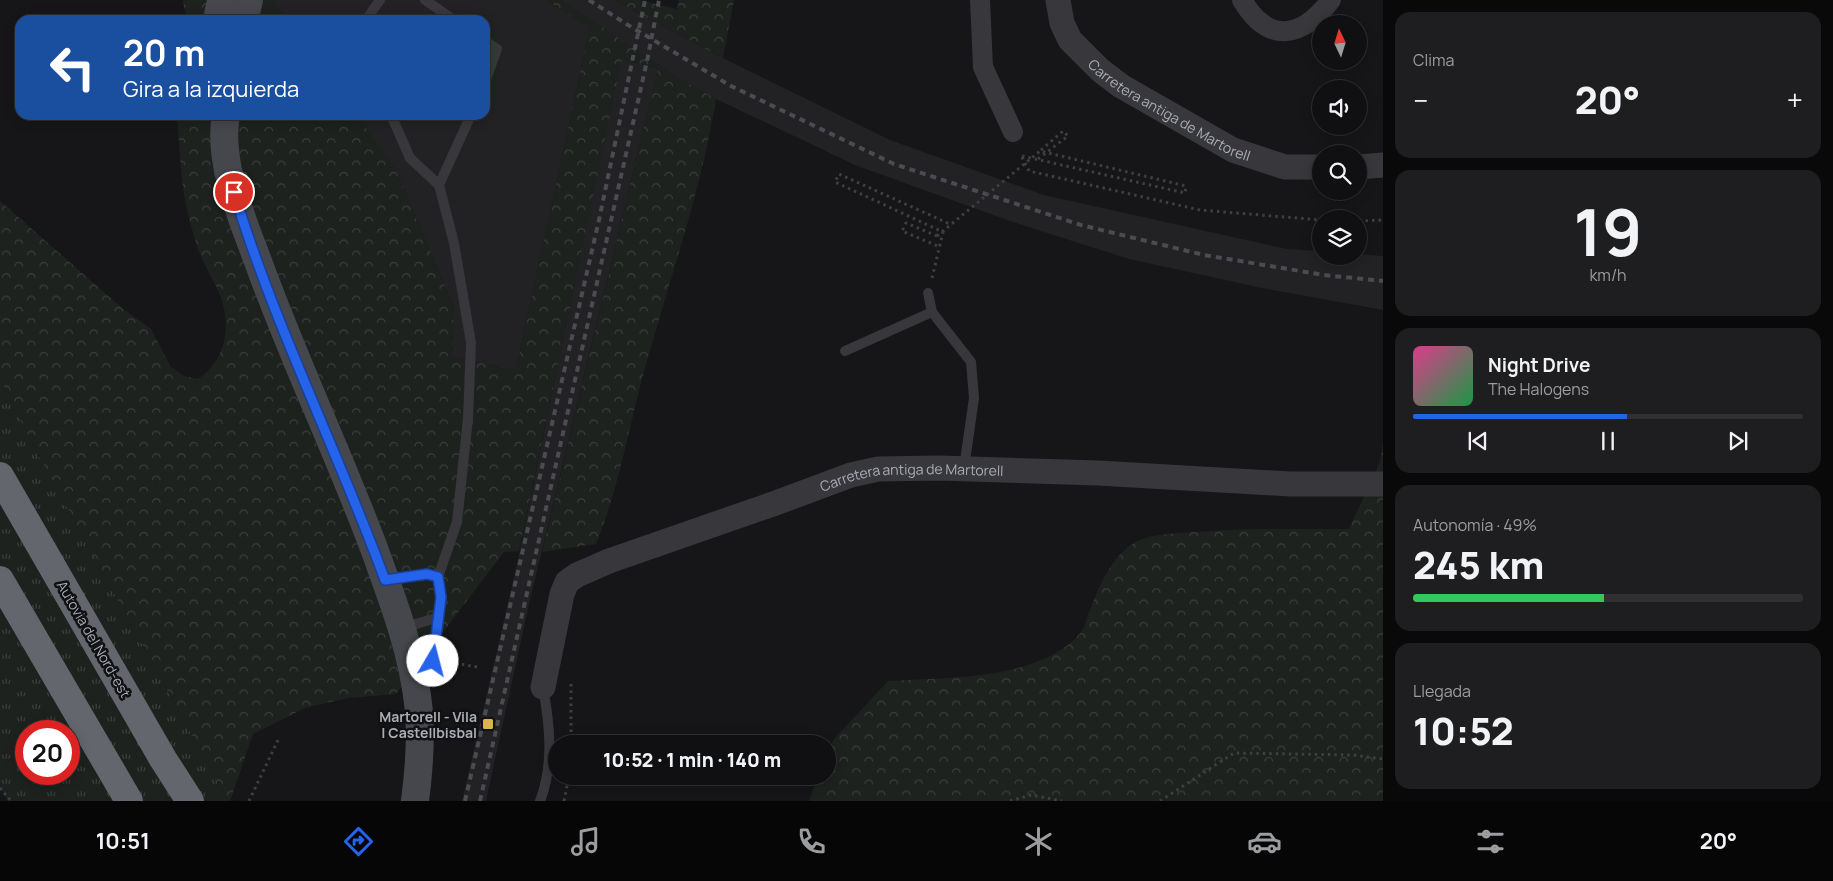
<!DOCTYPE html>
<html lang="es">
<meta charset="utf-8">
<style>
:root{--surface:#101012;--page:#1e1e20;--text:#f1f3f6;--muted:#9c9d9f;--line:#303032;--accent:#2563eb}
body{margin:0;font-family:Manrope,sans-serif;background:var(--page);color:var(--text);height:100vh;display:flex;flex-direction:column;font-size:19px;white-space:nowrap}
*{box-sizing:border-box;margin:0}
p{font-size:16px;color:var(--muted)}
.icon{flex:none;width:28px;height:28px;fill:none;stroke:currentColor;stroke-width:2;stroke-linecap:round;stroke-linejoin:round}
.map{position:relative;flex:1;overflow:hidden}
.drawer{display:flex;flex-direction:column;gap:12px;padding:12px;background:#09090a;width:450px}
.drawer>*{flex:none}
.guide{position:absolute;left:15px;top:15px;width:475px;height:105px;border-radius:15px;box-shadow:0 2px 12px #0003,0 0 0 1px var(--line);background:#1a4fa0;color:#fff;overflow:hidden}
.needle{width:32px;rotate:356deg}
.controls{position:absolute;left:1312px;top:15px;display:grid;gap:10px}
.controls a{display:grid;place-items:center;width:55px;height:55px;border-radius:50%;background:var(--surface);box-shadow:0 2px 12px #0003,0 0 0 1px var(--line);font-size:25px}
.speed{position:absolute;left:15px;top:720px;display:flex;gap:10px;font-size:25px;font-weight:700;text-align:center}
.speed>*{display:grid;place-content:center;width:65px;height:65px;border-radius:50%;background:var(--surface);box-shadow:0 2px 12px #0003,0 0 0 1px var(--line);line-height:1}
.speed .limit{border:8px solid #d22;background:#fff;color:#111}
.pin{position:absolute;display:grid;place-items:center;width:42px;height:42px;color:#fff;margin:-21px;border:2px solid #fff;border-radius:50%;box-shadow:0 1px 5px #0007}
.me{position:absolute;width:55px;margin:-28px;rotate:8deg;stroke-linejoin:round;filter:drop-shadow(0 0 4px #0008)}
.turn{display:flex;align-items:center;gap:18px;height:105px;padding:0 25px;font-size:22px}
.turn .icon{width:65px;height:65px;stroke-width:2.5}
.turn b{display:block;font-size:35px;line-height:42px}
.big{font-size:38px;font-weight:800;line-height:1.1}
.drawer .widget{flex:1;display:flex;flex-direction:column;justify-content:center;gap:8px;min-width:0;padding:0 18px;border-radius:15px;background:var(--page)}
.drawer .dial{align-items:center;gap:0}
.dial b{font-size:65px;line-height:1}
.song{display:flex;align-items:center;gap:15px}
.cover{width:60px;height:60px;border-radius:8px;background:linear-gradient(135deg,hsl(330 70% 55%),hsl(140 70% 35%))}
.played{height:5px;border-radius:2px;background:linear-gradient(90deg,var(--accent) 55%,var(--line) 55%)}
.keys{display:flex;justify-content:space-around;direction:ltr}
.heat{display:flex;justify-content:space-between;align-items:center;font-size:28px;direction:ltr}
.charge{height:8px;border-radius:4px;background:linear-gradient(90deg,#34c759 49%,var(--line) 0)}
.trip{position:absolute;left:548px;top:735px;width:288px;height:50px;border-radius:25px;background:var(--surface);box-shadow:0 2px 12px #0003,0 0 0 1px var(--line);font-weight:800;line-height:50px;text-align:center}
.menu{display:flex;height:80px;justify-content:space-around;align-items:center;background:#060607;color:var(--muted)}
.menu .icon{width:35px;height:35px}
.menu .active{color:var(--accent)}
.menu b{font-size:22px;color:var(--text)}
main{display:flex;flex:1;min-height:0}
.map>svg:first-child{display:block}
.built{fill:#222224}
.grass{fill:url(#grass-tufts);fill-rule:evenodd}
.forest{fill:url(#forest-crowns)}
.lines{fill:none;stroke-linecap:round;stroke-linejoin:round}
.path{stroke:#3e3f43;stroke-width:3;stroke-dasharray:2.5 4;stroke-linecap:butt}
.service{stroke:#38383c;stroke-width:10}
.minor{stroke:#38383c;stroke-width:20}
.tertiary{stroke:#38383c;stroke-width:25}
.secondary{stroke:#46474c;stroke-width:28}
.motorway{stroke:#64666d;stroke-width:28}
.rail{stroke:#4b4c51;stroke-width:4;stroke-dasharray:6 5;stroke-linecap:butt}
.path-bridge{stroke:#3e3f43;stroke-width:3;stroke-dasharray:2.5 4;stroke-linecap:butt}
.route-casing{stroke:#184099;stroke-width:12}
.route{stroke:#2563eb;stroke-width:9}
.poi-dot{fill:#dcb54a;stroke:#111113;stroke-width:2}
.labels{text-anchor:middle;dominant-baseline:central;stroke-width:5;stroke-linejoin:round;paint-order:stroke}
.street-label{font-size:14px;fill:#aaadb6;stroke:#111113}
.poi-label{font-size:14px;font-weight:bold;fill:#aaadb6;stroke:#111113;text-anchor:end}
</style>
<main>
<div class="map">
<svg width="1383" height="801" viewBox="0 0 1383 801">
<defs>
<pattern id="grass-tufts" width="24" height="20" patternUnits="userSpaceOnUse" patternTransform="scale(1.25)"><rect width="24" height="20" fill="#1d221e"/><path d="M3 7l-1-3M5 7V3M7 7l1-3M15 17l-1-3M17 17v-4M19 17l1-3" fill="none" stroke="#3b3f3c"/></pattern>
<pattern id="forest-crowns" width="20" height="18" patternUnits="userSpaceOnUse" patternTransform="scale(1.25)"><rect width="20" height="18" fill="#1d221e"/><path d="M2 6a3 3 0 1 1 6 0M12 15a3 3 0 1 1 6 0" fill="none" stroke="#3b3f3c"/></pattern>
</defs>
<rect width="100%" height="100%" fill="#161618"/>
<!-- built -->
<g class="built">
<path d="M272 0H546L590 27 516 370 452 357 454 307 395 169 356 115H485V20H287Z"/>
<path d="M561 0H614L723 58 890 140 1044 195 1287 249 1321 251V256H1359V254L1383 256V310L1262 288 1129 259 1007 220 855 165 716 99 680 79Z"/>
<path d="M621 58 658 69 529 604 486 801H462L517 564Z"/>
</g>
<!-- grass -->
<path class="grass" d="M0 378 36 451 228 801H8L0 788ZM26 731H69V774H26Z"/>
<!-- forest -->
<g class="forest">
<path d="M183 0H272L287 20H186Z"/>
<path d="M546 0H561L680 79 716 99C702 186 673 269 649 354 630 418 621 483 596 544L542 552 658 69 622 58 519 551 504 552 396 694 348 698 305 708 253 734 230 801H228L36 451 0 378V201L122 308 151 329 171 367 184 376 198 379C226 360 232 326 220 295 215 283 208 272 203 261 196 246 192 229 188 214 180 182 180 148 177 115H356L395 169 454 307 452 357 516 370 590 27Z"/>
<path d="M614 0H639L677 9 679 0H734L723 58Z"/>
<path d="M1383 442V801H809L818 776H826V754L834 739 888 681C946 677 1041 681 1081 632 1086 626 1087 615 1091 608 1099 585 1115 551 1138 541 1157 533 1178 533 1198 532 1248 528 1299 529 1349 529L1380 462Z"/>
</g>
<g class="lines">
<!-- path -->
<g class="path">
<path d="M1022 156 1185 193 1186 186"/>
<path d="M1022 157 1029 171 1200 210 1321 220"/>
<path d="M1038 159 1068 136 1063 131 1040 151"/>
<path d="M1359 221 1383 220"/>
<path d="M937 236 906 223 902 231 940 247"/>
<path d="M932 278 943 232 835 182 839 174 952 225"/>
<path d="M449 662 477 667"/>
<path d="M571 684V744"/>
<path d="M0 788 11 801"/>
<path d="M249 801 278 740"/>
<path d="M564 801 569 776"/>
<path d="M1010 801 1031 795 1062 801"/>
<path d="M1160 801 1234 753 1353 755 1383 759"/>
</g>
<!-- service -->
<g class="service">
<path d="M425 0 454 20"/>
<path d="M366 20 380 0"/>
<path d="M485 41 497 49 485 82"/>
<path d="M391 115 410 158 439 185 454 243 471 343 468 418 457 522 438 577 441 597 439 617 433 661 423 689"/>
<path d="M439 185 471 115"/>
<path d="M928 293 932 312 971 362 974 398 964 468"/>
<path d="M845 351 932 312"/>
<path d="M387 579 427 574 438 577"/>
<path d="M401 625 416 624 439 617"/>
<path d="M540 801C554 765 550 725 543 688"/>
</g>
<!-- minor -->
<g class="minor">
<path d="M980 0 983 67 1013 132"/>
<path d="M1242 0C1269 45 1302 38 1331 0"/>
</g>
<!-- tertiary -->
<g class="tertiary">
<path id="s1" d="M1058 0 1062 23 1070 40 1100 70 1121 86 1233 150 1285 167H1321"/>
<path d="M1359 167 1383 165"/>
<path id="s2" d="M543 687 562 594 567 582 577 575 609 561 773 504 851 475 878 469 939 468 1098 473 1290 484H1383"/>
</g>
<!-- secondary -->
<g class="secondary">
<path d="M217 20 221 0"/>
<path d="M244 20 249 0"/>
<path d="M226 115C217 162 243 221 259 264 294 361 339 454 375 551 393 601 412 650 418 703 422 735 419 770 415 801"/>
</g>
<!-- motorway -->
<g class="motorway">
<path d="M0 476 163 759 190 801"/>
<path d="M0 580 129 801"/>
</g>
<!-- rail -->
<g class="rail">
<path d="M589 0 628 25 731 86 894 164 1081 225 1204 255 1324 275 1383 281"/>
<path d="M465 801 599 220 645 0"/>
<path d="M480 801 647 61 659 0"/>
</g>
<!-- path-bridge -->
<path class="path-bridge" d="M937 236 1040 151 1186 186"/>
</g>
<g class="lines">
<defs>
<path id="route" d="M234 192C274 325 337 449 385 580L427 574 438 577 441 597 433 661"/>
</defs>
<!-- route casing -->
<use href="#route" class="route-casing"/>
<!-- route -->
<use href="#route" class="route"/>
</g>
<!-- markers -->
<rect class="poi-dot" x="482" y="718" width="12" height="12" rx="2.5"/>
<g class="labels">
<!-- street labels -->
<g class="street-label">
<text stroke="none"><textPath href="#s1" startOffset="165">Carretera antiga de Martorell</textPath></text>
<text stroke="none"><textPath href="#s2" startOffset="472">Carretera antiga de Martorell</textPath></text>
<text transform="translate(94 639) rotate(60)">Autovia del Nord-est</text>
</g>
<!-- poi labels -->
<g class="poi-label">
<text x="477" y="716">Martorell - Vila<tspan x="477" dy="16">| Castellbisbal</tspan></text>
</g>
</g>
</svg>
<div class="controls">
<a><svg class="needle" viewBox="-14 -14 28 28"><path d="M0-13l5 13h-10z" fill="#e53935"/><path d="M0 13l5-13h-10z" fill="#9c9d9f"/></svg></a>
<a><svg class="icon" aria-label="sound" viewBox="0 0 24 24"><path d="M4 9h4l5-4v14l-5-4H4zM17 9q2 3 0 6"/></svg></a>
<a><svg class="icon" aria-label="search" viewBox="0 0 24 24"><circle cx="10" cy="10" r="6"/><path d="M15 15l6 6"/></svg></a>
<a><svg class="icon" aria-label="layers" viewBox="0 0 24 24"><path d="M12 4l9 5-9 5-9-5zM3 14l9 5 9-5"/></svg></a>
</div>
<div class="speed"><div class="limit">20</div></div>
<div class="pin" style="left:234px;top:192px;background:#d93025"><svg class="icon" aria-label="arrive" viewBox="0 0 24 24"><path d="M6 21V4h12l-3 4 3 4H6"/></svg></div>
<svg class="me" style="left:433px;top:661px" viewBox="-20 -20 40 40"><circle r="19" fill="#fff"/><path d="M0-13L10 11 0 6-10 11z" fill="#2563eb"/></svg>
<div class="trip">10:52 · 1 min · 140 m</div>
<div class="guide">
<div class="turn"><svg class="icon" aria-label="left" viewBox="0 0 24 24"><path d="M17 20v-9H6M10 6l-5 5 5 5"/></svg><div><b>20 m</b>Gira a la izquierda</div></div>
</div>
</div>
<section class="drawer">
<div class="widget"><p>Clima</p>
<div class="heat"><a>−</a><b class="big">20°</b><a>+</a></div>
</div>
<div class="widget dial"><b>19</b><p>km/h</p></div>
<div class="widget">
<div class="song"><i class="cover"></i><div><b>Night Drive</b><p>The Halogens</p></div></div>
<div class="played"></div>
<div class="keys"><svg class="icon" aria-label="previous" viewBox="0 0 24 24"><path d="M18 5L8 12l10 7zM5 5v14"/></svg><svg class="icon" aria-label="pause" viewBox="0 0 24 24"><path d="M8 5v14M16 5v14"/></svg><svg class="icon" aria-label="next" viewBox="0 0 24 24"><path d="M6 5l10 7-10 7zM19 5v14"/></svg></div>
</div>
<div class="widget"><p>Autonomía · 49%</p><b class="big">245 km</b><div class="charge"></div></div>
<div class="widget"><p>Llegada</p><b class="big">10:52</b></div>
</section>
</main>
<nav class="menu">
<b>10:51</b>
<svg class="icon active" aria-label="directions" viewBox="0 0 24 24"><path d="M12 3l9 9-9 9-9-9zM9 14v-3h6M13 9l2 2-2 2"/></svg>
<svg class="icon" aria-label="music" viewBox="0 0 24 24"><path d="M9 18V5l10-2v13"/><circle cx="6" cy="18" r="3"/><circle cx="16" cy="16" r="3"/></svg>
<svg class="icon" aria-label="phone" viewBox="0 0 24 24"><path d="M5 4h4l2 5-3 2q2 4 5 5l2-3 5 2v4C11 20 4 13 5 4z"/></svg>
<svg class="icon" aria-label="climate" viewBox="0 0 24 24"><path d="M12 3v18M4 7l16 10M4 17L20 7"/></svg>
<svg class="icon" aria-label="car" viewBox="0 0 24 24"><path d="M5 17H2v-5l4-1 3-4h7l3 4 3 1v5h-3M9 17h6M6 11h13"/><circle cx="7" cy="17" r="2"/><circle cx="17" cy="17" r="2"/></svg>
<svg class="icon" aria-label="filters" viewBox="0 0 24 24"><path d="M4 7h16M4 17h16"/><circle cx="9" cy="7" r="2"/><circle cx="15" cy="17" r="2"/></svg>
<b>20°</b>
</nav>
